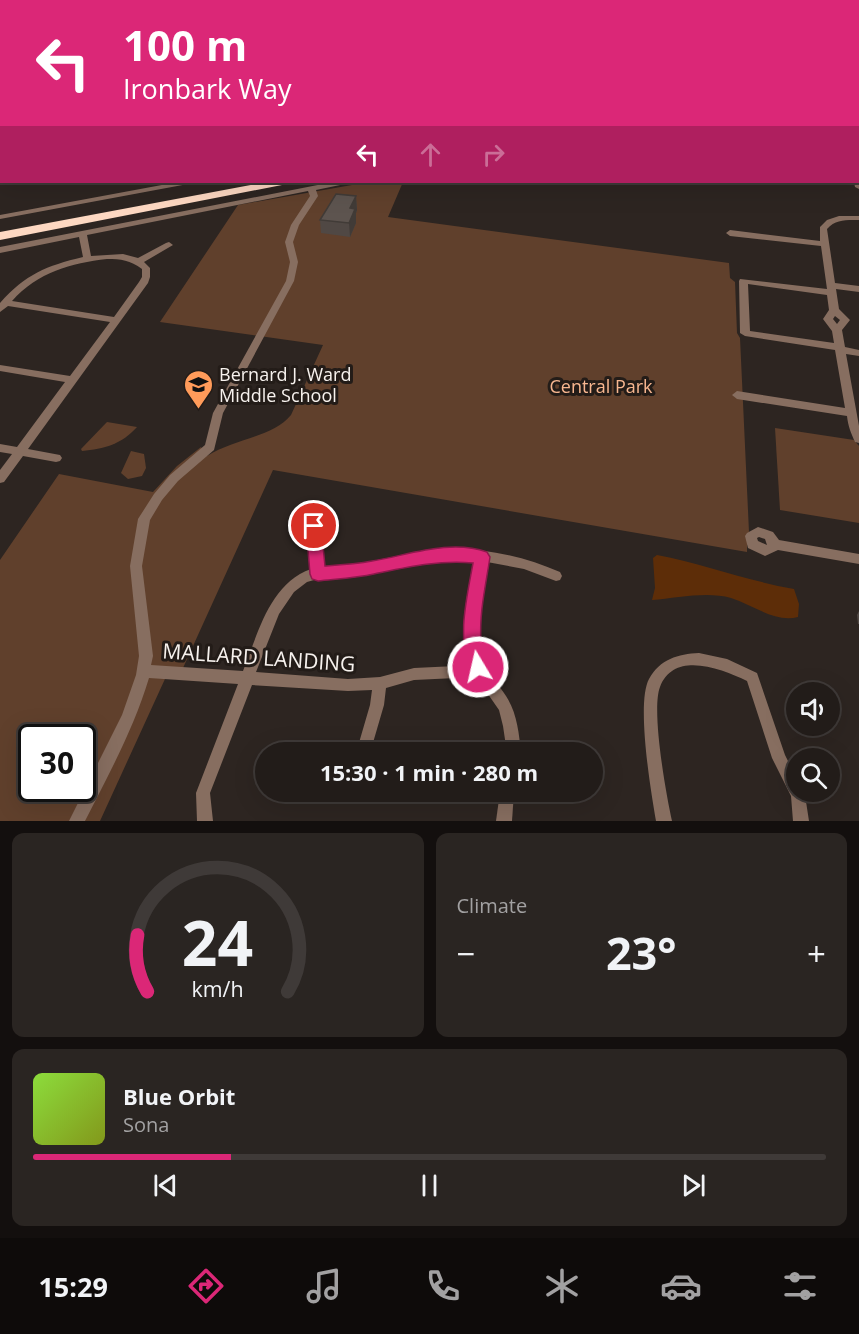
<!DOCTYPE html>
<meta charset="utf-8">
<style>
:root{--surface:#221c19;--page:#2a2522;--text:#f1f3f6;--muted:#a2a1a2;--line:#3f3a38;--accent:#db2777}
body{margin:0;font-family:"Open Sans",sans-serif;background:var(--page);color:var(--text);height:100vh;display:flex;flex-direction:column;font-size:22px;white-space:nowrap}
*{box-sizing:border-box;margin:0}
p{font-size:20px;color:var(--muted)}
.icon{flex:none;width:33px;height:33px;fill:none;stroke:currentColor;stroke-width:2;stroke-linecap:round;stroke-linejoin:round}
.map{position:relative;height:821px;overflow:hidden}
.details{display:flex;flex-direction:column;gap:12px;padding:12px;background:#130f0e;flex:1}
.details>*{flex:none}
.guide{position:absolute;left:0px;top:0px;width:860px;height:183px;box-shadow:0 6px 24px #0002,0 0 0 2px var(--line);background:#db2777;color:#fff;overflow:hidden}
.fabs{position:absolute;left:786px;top:682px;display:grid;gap:12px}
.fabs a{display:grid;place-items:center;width:54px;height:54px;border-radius:50%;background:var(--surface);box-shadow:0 6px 24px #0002,0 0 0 2px var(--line);font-size:30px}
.speed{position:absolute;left:18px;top:724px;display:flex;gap:12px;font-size:30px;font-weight:700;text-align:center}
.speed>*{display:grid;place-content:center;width:78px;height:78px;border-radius:50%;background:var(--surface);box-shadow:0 6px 24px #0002,0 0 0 2px var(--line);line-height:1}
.speed .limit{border:3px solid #111;border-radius:9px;background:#fff;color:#111}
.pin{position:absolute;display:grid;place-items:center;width:51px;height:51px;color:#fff;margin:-26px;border:3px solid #fff;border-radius:50%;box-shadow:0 2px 6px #0007}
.me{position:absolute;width:66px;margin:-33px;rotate:351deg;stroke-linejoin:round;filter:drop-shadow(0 0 4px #0008)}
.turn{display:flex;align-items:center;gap:21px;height:126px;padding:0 24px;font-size:27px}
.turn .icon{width:78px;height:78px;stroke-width:2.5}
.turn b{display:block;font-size:42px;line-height:51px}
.lanes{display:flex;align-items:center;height:57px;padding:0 24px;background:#0003;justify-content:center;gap:30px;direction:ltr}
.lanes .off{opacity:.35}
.big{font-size:45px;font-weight:700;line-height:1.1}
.details .widget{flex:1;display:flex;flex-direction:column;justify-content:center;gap:9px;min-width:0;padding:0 21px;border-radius:12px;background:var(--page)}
.details .dial{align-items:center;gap:0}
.dial svg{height:156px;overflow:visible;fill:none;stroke:var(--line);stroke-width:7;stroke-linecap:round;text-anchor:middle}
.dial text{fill:var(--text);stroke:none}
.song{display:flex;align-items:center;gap:18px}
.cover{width:72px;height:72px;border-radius:9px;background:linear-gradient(135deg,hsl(90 70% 55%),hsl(70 70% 35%))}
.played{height:6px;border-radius:3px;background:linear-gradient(90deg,var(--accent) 25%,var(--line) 25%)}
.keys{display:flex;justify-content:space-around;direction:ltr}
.heat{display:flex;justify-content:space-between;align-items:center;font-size:33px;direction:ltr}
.details .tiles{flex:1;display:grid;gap:12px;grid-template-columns:1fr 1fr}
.widget:last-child{grid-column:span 2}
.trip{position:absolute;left:255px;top:742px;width:348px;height:60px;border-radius:30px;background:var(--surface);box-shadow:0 6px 24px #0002,0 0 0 2px var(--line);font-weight:700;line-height:60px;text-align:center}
.tab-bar{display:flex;height:96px;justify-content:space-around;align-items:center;background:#0e0b0a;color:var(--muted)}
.tab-bar .icon{width:42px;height:42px}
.tab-bar .on{color:var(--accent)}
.tab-bar b{font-size:27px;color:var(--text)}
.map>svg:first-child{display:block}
.green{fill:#60402c;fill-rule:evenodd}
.water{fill:#5d2d08}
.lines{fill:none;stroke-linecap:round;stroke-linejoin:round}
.minor{fill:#876e60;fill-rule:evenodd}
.highway{fill:#fdd8c2;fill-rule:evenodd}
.wall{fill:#504844}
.shaded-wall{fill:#413b37}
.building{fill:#5d544f;stroke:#413b37;stroke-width:1.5}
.route{fill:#db2777;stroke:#8e194d;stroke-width:1.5}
.labels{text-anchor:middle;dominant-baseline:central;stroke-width:6;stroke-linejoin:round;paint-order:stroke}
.poi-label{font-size:18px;fill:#f7f2ee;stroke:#231c18;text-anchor:start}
.park-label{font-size:18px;fill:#f8b790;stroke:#231c18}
.near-street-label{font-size:21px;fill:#f7f2ee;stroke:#231c18}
</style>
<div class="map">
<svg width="859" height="821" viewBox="0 0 859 821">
<rect width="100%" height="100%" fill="#2d2521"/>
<!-- green -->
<g class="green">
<path d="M369 182H403L388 217 729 263 730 278 735 282 737 333 740 338 749 532 747 534V552L273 470 183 668H170L100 821H0V560L59 474 153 492 177 466 201 447 207 456C234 439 273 437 291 415L323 345 160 322 238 205ZM32 738H82V789H32Z"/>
<path d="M107 422 137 427C122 444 104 449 82 451L81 449Z"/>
<path d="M775 428 854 440 859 446V523L780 510Z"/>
<path d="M131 451 144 454 146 468 142 476 128 479 121 473Z"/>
</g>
<!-- water -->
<path class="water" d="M657 555C704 564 748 581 794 589L799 604 798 617C775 623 753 605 731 598 707 591 677 598 652 600L655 588 653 558Z"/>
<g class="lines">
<!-- minor -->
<g class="minor">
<path d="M244 0H250L251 2H245Z"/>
<path d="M510 0H516L517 2H511Z"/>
<rect x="729" y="0" width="6" height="2"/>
<path d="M858 43H859L858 48Z"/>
<rect x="858" y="80" width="1" height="4"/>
<rect x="0" y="128" width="2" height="4"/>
<path d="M858 180H859V189L855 187 854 182H858Z"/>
<path d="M178 182H192L188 184 0 219V215Z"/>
<path d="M333 182H346L345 184 316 190 318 196 299 225 293 242 298 262 294 281 223 413 214 450 178 481 162 500 150 520 142 566 153 656 151 665 243 671C258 634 269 584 311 569L307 527 309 524 313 522 317 524 319 527 323 567C339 564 354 565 370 563 385 561 400 555 415 552 464 543 516 553 560 572L562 576 560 580 556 581 524 569 487 562C482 594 471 630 483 662 487 675 499 684 506 696 517 713 519 733 521 753H507L503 726 499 710 474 674 456 678 414 680 386 688 384 705 370 753H356L370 705 372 690 348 691 252 685 210 793 213 821H197L196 793 238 684 149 678C134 728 109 774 85 821H69L122 715 136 675 139 656 130 566 138 519 154 494 170 475 205 445 213 413 286 281 290 262 285 242 291 225 310 196 308 191 87 235 91 256 123 254 138 258 166 243 169 242 173 245 144 262 150 268V277L148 283 28 449 60 455 62 458 60 461 56 462 23 456 4 482 0 483V470L12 454 0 452V444L17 447 65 382 0 371V365L70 376 110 322 8 306 0 312V303C26 274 46 266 83 257L79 237 0 253V247ZM107 259C121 259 130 260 142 269V277L139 282 114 317 12 301C38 272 71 263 107 259ZM450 559 475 561C469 595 460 628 469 663L456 666 414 668 380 677 348 679 256 672 279 614 294 592 307 582 328 576 372 573 416 562Z"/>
<path d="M839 216H859V220C846 220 836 219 827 229L835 283 859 286V292L836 289 839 309 850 320 842 330 845 347 859 350V356L846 354 859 426V443L855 442C851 433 848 426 847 416L737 399 732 395 737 391 845 408 835 350 745 336 740 333 739 281 740 279 827 289 821 246 730 236 726 233 730 230 820 241V227L827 220ZM748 284 827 295 829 310 823 319 832 331 834 343 750 331ZM835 316 840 320 837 324 833 319Z"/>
<path d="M758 527 773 532 779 540 859 554V564L778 550 765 556 748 548 745 536 747 533ZM759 537 765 539 767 545 758 541 757 538Z"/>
<path d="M699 653 727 659 757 673 785 755 796 777V792H804L805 795 809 821H793L791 796 772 758 747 681C722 669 674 650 660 687 651 710 666 794 672 821H656C651 792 636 703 649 679 660 659 678 654 699 653Z"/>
<path d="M500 792H514L512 821H496Z"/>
</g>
<!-- highway -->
<g class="highway">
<path d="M859 54V60L858 61V55Z"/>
<rect x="858" y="67" width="1" height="6"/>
<path d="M267 182H288L282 185 0 240V232Z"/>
</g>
</g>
<!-- wall -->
<g class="wall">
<path d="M356 196 357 210 356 213V223L350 237 321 233 320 220Z"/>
<path d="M859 611V624H858L857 615Z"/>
</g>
<!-- shaded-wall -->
<path class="shaded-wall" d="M356 196 357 210 356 213V223L350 237 349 223 350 208Z"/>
<!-- building -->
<g class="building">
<path d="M583 0H611L613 2H574Z"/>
<path d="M336 194 356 196 350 208 355 209 349 223 320 220Z"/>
</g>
<!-- route -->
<path class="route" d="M314 520 319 522 321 526 325 566C340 565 356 564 372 561 409 555 450 539 487 552L490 557C486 584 479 613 481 641 482 652 488 662 484 673L478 675 471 673C456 639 467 597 473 563 438 560 408 567 374 574 356 578 336 579 318 581L312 579 310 574 306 526 308 522Z"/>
<!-- icons -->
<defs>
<symbol id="school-pin" viewBox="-11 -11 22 30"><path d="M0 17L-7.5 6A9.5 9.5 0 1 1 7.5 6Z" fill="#ff9b5a" stroke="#231c18"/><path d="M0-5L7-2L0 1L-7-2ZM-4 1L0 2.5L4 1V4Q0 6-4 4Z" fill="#111"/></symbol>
</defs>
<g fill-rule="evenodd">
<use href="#school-pin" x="182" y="368" width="33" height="45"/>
</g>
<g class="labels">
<!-- poi labels -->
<g class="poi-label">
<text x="219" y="374">Bernard J. Ward<tspan x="219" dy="21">Middle School</tspan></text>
</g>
<!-- park labels -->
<g class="park-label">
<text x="601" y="386">Central Park</text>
</g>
<!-- near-street labels -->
<g class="near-street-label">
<text transform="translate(259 657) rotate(4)">MALLARD LANDING</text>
</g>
</g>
</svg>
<div class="fabs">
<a><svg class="icon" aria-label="sound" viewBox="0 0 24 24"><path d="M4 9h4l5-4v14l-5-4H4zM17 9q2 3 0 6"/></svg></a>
<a><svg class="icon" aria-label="search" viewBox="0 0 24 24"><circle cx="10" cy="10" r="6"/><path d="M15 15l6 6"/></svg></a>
</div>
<div class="speed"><div class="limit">30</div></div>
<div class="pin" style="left:314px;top:526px;background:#d93025"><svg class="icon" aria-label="arrive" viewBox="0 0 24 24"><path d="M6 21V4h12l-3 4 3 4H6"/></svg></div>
<svg class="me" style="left:478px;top:667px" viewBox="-20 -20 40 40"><circle r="17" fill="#db2777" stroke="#fff" stroke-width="3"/><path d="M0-11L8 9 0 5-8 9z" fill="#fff"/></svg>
<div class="trip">15:30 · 1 min · 280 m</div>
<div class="guide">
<div class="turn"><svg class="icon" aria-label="left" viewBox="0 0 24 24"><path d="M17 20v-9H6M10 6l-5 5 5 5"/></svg><div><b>100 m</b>Ironbark Way</div></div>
<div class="lanes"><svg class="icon" aria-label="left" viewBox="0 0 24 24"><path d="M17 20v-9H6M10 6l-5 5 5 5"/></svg><svg class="icon off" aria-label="ahead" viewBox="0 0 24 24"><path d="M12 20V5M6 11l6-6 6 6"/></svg><svg class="icon off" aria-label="right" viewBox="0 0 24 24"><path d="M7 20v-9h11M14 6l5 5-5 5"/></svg></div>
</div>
</div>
<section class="details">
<div class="tiles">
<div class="widget dial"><svg viewBox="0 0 100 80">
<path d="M14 69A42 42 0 1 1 86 69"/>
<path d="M14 69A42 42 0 0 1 9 40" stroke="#db2777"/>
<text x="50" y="56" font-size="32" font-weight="700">24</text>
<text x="50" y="72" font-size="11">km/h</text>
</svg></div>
<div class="widget"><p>Climate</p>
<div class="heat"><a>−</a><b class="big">23°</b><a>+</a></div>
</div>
<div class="widget">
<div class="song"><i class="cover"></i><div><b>Blue Orbit</b><p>Sona</p></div></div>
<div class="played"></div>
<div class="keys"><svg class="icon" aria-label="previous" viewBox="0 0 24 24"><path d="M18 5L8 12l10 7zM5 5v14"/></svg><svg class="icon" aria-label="pause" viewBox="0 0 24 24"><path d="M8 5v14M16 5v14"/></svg><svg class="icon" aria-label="next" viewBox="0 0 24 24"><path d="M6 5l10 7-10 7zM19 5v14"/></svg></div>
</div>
</div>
</section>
<nav class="tab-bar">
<b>15:29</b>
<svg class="icon on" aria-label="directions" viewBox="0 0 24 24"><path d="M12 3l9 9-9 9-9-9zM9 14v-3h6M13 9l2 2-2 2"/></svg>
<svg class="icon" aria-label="music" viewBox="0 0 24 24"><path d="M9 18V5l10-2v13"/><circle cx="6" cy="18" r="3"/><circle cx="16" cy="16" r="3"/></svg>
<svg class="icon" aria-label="phone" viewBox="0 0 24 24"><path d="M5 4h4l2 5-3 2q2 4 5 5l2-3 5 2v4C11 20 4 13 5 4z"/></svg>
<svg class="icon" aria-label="climate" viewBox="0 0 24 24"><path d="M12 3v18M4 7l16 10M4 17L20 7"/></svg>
<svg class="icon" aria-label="car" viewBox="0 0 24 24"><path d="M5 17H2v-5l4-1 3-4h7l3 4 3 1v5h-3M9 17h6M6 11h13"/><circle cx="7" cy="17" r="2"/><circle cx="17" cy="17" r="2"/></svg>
<svg class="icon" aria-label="filters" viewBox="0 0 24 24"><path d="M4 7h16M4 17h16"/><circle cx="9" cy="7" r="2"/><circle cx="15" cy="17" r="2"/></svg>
</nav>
